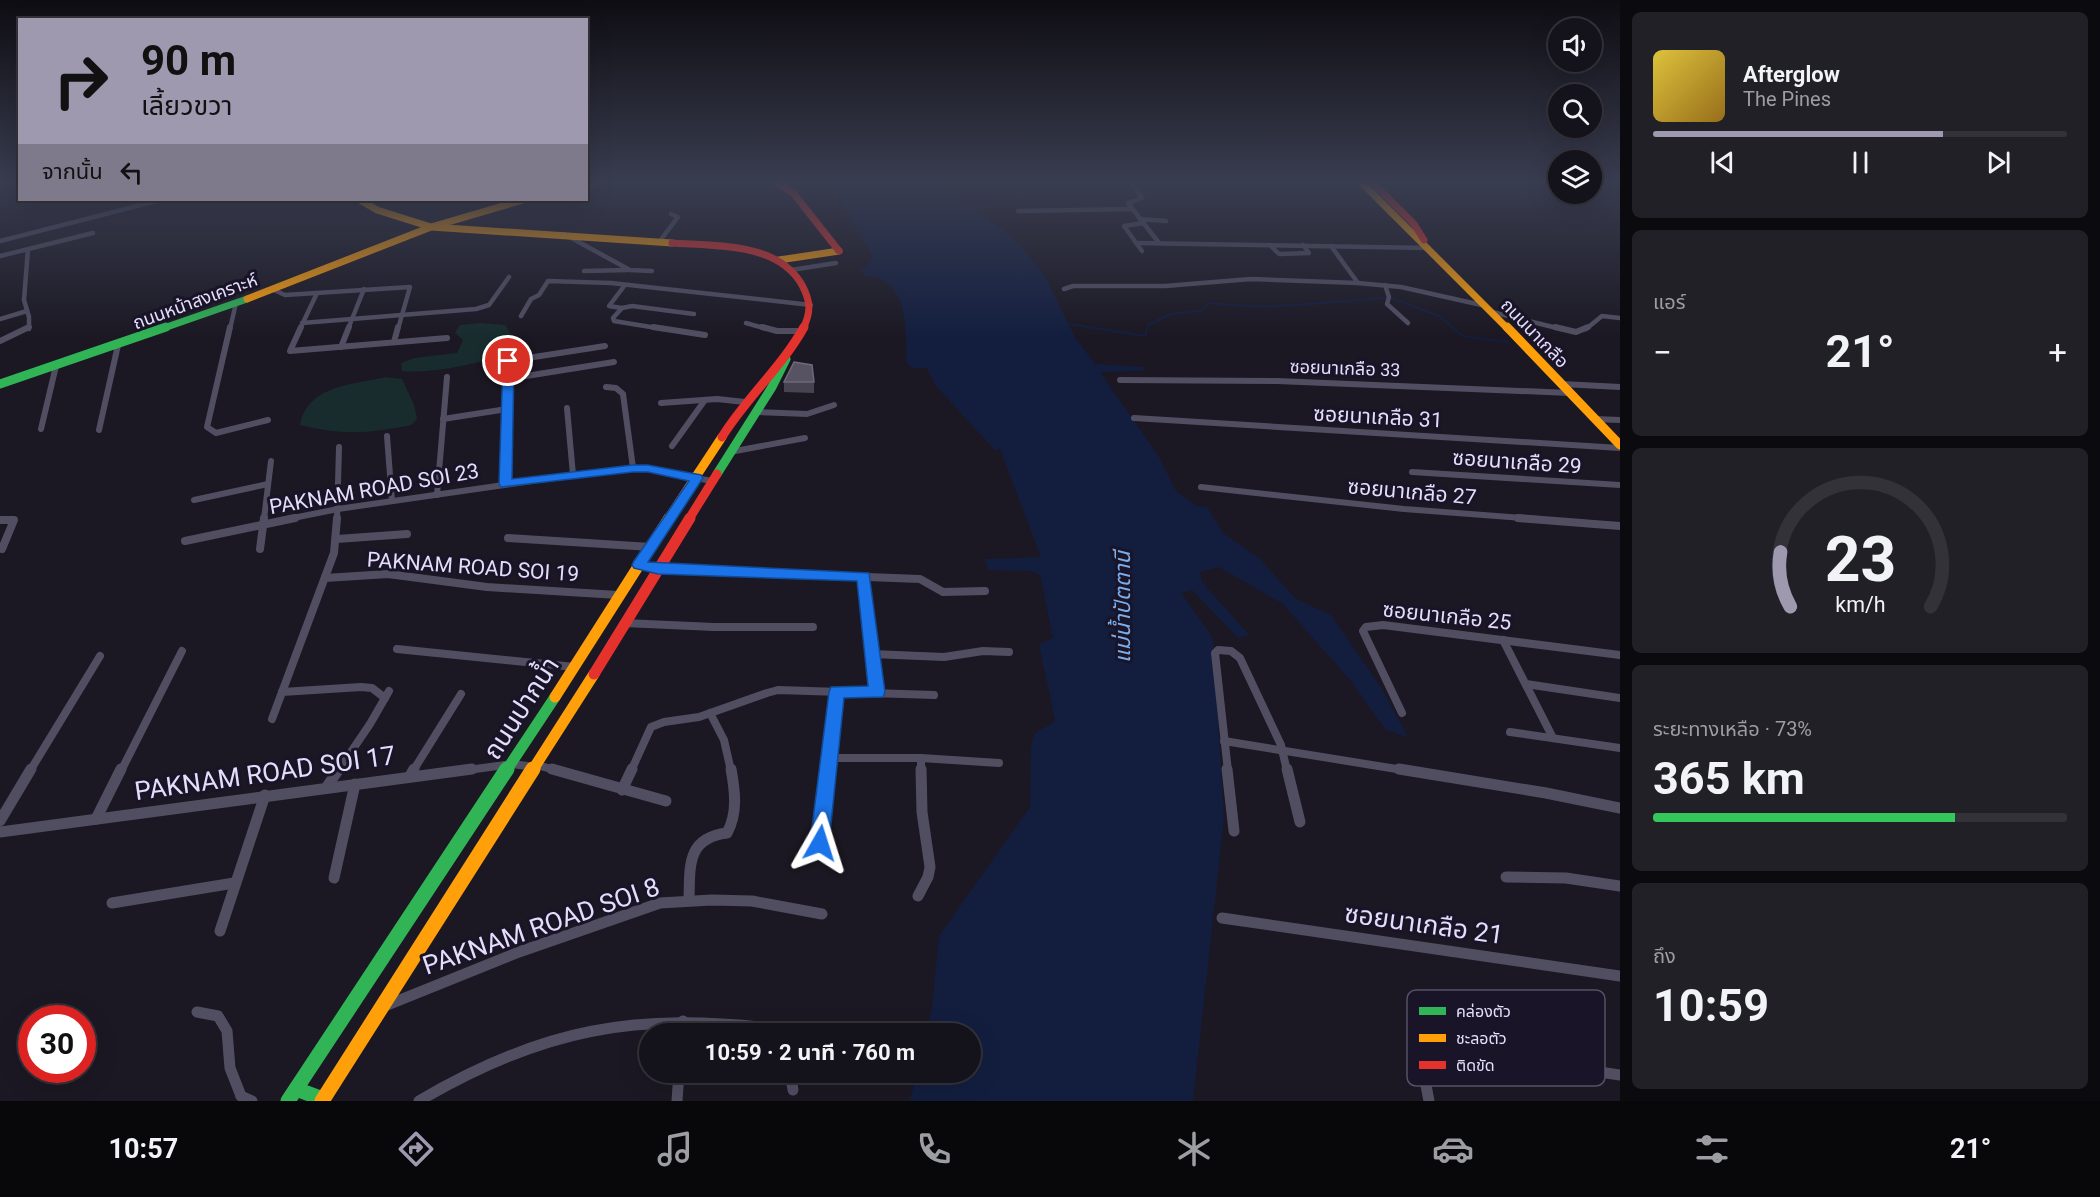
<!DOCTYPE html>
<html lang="th">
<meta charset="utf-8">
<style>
:root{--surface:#14121a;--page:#212027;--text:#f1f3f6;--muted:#9d9ea2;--line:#333239;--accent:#9e99af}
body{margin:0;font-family:Roboto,"Noto Sans Thai",sans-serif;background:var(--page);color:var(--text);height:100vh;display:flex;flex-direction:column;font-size:22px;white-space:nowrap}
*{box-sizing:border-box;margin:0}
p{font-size:20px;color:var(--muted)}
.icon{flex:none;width:33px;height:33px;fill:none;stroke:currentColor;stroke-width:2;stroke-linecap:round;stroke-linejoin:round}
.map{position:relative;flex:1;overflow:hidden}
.side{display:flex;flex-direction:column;gap:12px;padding:12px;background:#0b0a0e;width:480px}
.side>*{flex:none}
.banner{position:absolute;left:18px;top:18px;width:570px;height:183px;border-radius:0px;box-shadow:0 6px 24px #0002,0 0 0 2px var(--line);background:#9e99af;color:#111;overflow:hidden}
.buttons{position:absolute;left:1548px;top:18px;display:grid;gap:12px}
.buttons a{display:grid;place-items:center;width:54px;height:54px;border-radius:50%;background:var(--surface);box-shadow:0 6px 24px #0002,0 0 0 2px var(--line);font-size:30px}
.speed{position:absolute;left:18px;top:1005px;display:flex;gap:12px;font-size:30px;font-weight:700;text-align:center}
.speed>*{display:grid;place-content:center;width:78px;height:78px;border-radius:50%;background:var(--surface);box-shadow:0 6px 24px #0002,0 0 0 2px var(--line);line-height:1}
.speed .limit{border:9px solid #d22;background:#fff;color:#111}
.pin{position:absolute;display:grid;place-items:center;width:51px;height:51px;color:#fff;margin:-26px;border:3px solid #fff;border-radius:50%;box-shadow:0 2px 6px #0007}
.me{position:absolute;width:66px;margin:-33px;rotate:6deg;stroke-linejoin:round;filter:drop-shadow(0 0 4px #0008)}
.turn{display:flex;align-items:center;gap:21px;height:126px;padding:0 24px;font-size:27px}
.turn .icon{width:78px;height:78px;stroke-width:2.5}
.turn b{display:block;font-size:42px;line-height:51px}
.then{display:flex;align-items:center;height:57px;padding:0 24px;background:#0003;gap:12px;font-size:22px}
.big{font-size:45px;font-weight:700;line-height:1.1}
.side .tile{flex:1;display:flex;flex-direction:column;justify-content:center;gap:9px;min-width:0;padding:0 21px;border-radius:9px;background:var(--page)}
.side .dial{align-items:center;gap:0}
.dial svg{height:156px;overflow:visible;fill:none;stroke:var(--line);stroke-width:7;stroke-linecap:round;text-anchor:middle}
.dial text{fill:var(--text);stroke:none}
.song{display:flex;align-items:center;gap:18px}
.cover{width:72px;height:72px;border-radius:9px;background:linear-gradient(135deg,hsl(50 70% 55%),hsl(40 70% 35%))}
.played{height:6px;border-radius:3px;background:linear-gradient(90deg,var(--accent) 70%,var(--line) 70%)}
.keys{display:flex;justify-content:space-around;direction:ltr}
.heat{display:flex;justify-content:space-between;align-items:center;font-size:33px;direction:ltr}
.charge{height:9px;border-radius:4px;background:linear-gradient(90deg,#34c759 73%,var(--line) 0)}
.trip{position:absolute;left:639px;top:1023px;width:342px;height:60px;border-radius:30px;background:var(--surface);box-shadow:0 6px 24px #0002,0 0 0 2px var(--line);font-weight:700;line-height:60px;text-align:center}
.menu{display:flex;height:96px;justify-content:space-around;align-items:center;background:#08070a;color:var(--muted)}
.menu .icon{width:42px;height:42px}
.menu .active{color:var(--accent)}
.menu b{font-size:27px;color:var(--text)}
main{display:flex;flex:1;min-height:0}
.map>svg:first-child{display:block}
.green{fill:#182c2e}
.water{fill:#131e3f}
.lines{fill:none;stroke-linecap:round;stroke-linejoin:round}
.stream{stroke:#131e3f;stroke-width:2}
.street-far3{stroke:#514e62;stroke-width:4.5}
.street-far2{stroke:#514e62;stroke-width:6}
.street-far1{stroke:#514e62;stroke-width:8}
.street{stroke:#514e62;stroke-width:11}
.fast-far3{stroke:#30b455;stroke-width:7}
.fast-far2{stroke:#30b455;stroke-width:9}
.fast-far1{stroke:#30b455;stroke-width:11}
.fast{stroke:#30b455;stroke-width:15}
.slow-far3{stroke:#ff9f0a;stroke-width:7}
.slow-far2{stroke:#ff9f0a;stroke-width:9}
.slow-far1{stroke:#ff9f0a;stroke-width:11}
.slow{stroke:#ff9f0a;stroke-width:15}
.jam-far2{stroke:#e5322d;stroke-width:7}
.jam-far1{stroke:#e5322d;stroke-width:9}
.jam{stroke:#e5322d;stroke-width:11}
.wall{fill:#474351}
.building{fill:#585363;stroke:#6e697b;stroke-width:1.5}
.route{fill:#1a73e8;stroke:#114b97;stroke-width:1.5}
.labels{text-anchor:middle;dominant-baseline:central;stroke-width:6;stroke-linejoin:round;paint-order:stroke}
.far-street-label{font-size:18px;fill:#e4defb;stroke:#191427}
.street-label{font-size:21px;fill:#e4defb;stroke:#191427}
.water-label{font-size:22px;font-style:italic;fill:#7aaded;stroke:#191427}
.near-street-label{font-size:26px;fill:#e4defb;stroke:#191427}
.key{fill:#191427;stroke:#565167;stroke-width:1.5}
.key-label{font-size:16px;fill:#e4defb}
</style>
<main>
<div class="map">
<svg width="1620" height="1101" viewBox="0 0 1620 1101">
<rect width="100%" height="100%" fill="#1b1823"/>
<!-- green -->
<g class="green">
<path d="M480 323 505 325 515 340 512 353C477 363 438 374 402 371L401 363 414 358 457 353 463 340 455 333 460 325Z"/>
<path d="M386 377 402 379 414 405 417 419 411 425C367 434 344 435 300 425 308 385 352 385 386 377Z"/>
</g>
<!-- water -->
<path class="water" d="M830 183H938L961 205H996L997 207 970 209 995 224 1014 239 1044 274 1075 337 1095 364 1143 367 1145 371 1100 372 1159 457 1176 491 1197 506 1207 507 1223 533 1259 558 1296 599 1331 615 1382 689 1408 737 1386 730 1350 680 1283 604 1219 567 1200 572 1202 582 1249 635 1238 638 1192 590 1181 593 1213 638 1224 818 1193 1101H910L917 1073 970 1072V1034L926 1033 932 1007 939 936 1030 807 1031 747 1034 734 1055 721 1039 644 1053 638 1040 575 1032 571 988 570 985 559 1041 557 1000 449 995 450 936 386 927 368H912L906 362C907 331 908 276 865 276L860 271 871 262 872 255Z"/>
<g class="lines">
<!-- stream -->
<path class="stream" d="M1069 324 1145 336 1148 325 1171 314 1201 311 1209 303C1267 310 1323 303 1381 298L1394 299 1439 316 1463 336 1508 342"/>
<!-- street-far3 -->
<g class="street-far3">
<path d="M1131 183 1142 198 1128 203 1159 243"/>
<path d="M1018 211 1132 209"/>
<path d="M1140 219 1166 221"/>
<path d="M564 234 630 270 652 271"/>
<path d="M0 241 160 200"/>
<path d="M659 242 678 217 671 214"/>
<path d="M1137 243 1429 248"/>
<path d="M1270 245 1279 254 1309 253 1303 245"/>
<path d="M1331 246 1358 283"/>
<path d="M28 249 24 300 29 317V329"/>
<path d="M1142 251 1124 226 1143 223"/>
<path d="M0 256 93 233"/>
<path d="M791 270 836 263"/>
<path d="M584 271 628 270"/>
<path d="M625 285 609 306 622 308 613 318 614 321 663 329"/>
<path d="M1385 285 1389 297 1387 304 1408 323"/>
<path d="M1064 289 1073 286H1165L1251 279 1358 283 1401 287 1486 306"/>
<path d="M274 290 285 295 410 287 398 329"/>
<path d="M622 308 632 306 694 314"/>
<path d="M1492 312 1561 329"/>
<path d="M521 316 531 299 539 295 548 281 611 283 811 305"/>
<path d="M0 319 27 311"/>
<path d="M302 323 476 309 489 305 509 277"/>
<path d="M746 323 767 329"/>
<path d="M230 329 236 303"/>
<path d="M300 329 317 293"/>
<path d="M348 329 364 289"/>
<path d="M1586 329 1602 316 1620 318"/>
</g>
<!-- street-far2 -->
<g class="street-far2">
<path d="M230 327 207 427 216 433 268 420"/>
<path d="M301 327 290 351 447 338"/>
<path d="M653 327 705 335"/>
<path d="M762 327 777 331H801"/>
<path d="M1555 327 1576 332 1588 327"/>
<path d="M0 341 29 327"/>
<path d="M394 342 398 327"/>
<path d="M341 347 349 327"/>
<path d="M507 379 614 362"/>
<path d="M1120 380 1277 381 1570 393"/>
<path d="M1562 384 1620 387"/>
<path d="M606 387 616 388 623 394 633 468"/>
<path d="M661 403 717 399 745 402"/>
<path d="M567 408 573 475"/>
<path d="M755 412 807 414 834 405"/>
<path d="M1134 418 1620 448"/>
<path d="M443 419 507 409"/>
<path d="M1595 419 1620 420"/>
<path d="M41 429 56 366"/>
<path d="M99 430 118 345"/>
<path d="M387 436 392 501"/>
<path d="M672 446 705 400"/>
<path d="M730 452 805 438"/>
<path d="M1412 472 1620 485"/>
<path d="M506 484 508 361 605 346"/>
<path d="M1201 487 1404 509 1537 519"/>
<path d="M437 495 447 377"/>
<path d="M194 500 268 484"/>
<path d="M264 519 271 461"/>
<path d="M288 519 338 509 573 475 641 468 712 481"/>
<path d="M337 519 339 447"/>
</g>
<!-- street-far1 -->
<g class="street-far1">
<path d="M1518 518 1620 526"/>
<path d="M0 520H14L2 549"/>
<path d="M508 538 651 547"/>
<path d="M337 539 407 534"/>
<path d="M185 541 295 518"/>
<path d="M260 549 264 518"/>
<path d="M639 565 658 569 920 579 943 592 985 591"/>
<path d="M864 576 877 692"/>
<path d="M325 578 388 574 487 587 618 595"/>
<path d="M624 623 714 627H813"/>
<path d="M1503 640 1553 738"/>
<path d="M397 649 575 667"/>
<path d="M872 654 944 657 983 651 1009 652"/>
<path d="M1526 684 1620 698"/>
<path d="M282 692 361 687 372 688 385 698"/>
<path d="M710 713 724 740 731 771"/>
<path d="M1402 713 1363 631 1366 627 1383 625 1620 655"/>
<path d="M272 719 334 553 337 518"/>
<path d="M1510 732 1620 748"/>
<path d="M1224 741 1409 771"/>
<path d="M829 758H921L999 763"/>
<path d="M921 758V771"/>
<path d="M537 765 558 771"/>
<path d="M30 771 100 656"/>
<path d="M121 771 182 651"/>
<path d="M338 771 370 724 389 691"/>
<path d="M413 771 461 694"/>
<path d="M461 771 512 764 535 767"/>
<path d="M631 771 651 727 664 722 699 717 767 693 778 690 934 695"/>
<path d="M828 771 837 692"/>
<path d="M1228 771 1215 653 1218 650 1231 651 1240 658 1281 745 1287 771"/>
</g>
<!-- street -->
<g class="street">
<path d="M552 769 666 801"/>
<path d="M1227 769 1234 831"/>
<path d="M1287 769 1300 822"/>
<path d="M1399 769 1546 793 1620 808"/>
<path d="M410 776 414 769"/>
<path d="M326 788 339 769"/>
<path d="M622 790 632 769"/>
<path d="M96 819 121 769"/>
<path d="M0 821 31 769"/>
<path d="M0 832 472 769"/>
<path d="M820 843 828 769"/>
<path d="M1506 877 1566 878 1620 886"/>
<path d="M334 878 355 784"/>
<path d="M918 896 928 877 930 867 922 812 921 769"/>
<path d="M689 900C690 867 686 838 727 833 738 813 735 791 731 769"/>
<path d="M112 903 234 883"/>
<path d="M1222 918 1620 976"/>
<path d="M220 931 265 795"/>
<path d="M385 1006 519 952 660 903 712 900 752 901 822 914"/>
<path d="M197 1012 218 1016 227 1031 230 1068 241 1096"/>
<path d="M682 1034 683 1021"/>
<path d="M790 1072 793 1090"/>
<path d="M241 1096 252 1101"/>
<path d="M419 1101C543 1028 636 1012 778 1029L781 1034"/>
<path d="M677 1101 679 1072"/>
<path d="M1429 1101 1425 1080 1434 1069 1453 1064 1492 1060 1540 1063 1620 1075"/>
</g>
<!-- fast-far3 -->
<path class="fast-far3" d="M161 329 247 299"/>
<!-- fast-far2 -->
<g class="fast-far2">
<path d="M0 384 166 327"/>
<path d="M717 474 772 387 786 359"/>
</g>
<!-- fast-far1 -->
<path class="fast-far1" d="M506 771 555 697"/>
<!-- fast -->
<g class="fast">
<path d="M296 1089 323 1099"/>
<path d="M288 1101 507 769"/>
</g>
<!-- slow-far3 -->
<g class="slow-far3">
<path d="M1362 183 1508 329"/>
<path d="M360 200 377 210 431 227 672 243"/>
<path d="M779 260 839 251"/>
<path d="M247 299 431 227 523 200"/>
</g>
<!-- slow-far2 -->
<g class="slow-far2">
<path d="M1507 327 1620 445"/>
<path d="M668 519 722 437"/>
</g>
<!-- slow-far1 -->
<g class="slow-far1">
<path d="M555 697 669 518"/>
<path d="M532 771 594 674"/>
</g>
<!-- slow -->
<path class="slow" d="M322 1101 533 769"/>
<!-- jam-far2 -->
<g class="jam-far2">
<path d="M778 183 794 194 839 251"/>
<path d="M1373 183 1414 224 1424 240"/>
<path d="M586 184 595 183"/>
<path d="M672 243C715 246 778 242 802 285 811 302 811 312 803 329"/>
</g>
<!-- jam-far1 -->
<g class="jam-far1">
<path d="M722 437C746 398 782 367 804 327"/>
<path d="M689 519 717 474"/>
</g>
<!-- jam -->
<path class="jam" d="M594 674 690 518"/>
</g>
<!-- wall -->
<path class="wall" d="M784 382H814V393L784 392Z"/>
<!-- building -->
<path class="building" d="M794 362 812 365 814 382H784Z"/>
<!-- sky -->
<linearGradient id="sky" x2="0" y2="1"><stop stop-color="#0f0d13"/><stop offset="0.54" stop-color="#393d50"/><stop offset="1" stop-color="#393d50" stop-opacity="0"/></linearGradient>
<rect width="1620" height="337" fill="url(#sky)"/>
<!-- route -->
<path class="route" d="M508 358 514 361 512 479 633 465H648L701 475 703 478 648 562 869 573 885 692 883 697 844 698 829 843 826 849 820 852 813 849 810 843 829 692 831 687 868 686 857 581 658 574 634 568 632 565 634 561 689 481 648 472H633L501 487 499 484 503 361Z"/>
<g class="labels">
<!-- far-street labels -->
<g class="far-street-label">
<text transform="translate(195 301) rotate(-20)">ถนนหน้าสงเคราะห์</text>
<text transform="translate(1535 333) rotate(46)">ถนนนาเกลือ</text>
<text transform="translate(1345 368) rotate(2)">ซอยนาเกลือ 33</text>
</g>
<!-- street labels -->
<g class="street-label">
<text transform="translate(1378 417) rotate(3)">ซอยนาเกลือ 31</text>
<text transform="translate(1517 462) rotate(4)">ซอยนาเกลือ 29</text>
<text transform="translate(374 489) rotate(-10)">PAKNAM ROAD SOI 23</text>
<text transform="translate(1412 492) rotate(5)">ซอยนาเกลือ 27</text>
<text transform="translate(473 567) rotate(4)">PAKNAM ROAD SOI 19</text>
<text transform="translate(1447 616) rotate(6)">ซอยนาเกลือ 25</text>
</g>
<!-- water labels -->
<g class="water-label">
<text transform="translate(1122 607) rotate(-90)">แม่น้ำปัตตานี</text>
</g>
<!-- near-street labels -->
<g class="near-street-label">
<text transform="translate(521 708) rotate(-57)">ถนนปากน้ำ</text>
<text transform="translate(265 773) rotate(-8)">PAKNAM ROAD SOI 17</text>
<text transform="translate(1424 924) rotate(8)">ซอยนาเกลือ 21</text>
<text transform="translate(541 926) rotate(-19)">PAKNAM ROAD SOI 8</text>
</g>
</g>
<!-- legend -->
<rect x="1407" y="990" width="198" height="96" rx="9" class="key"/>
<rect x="1419" y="1007" width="27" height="8" fill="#30b455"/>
<rect x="1419" y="1034" width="27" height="8" fill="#ff9f0a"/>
<rect x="1419" y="1061" width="27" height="8" fill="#e5322d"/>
<g class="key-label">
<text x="1456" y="1017">คล่องตัว</text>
<text x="1456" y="1044">ชะลอตัว</text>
<text x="1456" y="1071">ติดขัด</text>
</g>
</svg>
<div class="buttons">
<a><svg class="icon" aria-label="sound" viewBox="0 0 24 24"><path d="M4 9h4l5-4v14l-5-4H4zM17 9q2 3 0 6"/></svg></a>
<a><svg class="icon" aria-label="search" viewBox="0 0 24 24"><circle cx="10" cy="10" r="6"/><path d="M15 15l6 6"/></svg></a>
<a><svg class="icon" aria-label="layers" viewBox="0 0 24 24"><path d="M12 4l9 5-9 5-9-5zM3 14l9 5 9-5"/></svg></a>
</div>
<div class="speed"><div class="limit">30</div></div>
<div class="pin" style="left:508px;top:361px;background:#d93025"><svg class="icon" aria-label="arrive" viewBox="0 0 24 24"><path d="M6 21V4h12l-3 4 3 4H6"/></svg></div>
<svg class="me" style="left:820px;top:843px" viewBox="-20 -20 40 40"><path d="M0-17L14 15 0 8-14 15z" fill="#1a73e8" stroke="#fff" stroke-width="4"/></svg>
<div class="trip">10:59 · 2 นาที · 760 m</div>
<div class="banner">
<div class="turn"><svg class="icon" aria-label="right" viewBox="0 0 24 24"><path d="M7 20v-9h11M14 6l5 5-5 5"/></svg><div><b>90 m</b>เลี้ยวขวา</div></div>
<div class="then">จากนั้น<svg class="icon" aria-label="left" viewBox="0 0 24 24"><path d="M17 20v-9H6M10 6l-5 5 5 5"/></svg></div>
</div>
</div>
<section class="side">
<div class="tile">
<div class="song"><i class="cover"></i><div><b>Afterglow</b><p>The Pines</p></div></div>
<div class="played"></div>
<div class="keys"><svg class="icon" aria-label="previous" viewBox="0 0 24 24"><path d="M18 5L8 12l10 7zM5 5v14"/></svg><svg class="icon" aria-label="pause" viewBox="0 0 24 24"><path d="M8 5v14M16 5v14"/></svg><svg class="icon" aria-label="next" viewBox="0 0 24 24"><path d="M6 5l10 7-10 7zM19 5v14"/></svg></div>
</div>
<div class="tile"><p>แอร์</p>
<div class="heat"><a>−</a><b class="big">21°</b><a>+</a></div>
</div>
<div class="tile dial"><svg viewBox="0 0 100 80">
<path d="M14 69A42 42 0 1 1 86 69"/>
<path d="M14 69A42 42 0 0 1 9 41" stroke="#9e99af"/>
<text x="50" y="56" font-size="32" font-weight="700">23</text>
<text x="50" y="72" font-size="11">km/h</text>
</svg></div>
<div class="tile"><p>ระยะทางเหลือ · 73%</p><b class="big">365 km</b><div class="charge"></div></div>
<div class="tile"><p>ถึง</p><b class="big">10:59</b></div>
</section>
</main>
<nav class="menu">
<b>10:57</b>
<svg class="icon active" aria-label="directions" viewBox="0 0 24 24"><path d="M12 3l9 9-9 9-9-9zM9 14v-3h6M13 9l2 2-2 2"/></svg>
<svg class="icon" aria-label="music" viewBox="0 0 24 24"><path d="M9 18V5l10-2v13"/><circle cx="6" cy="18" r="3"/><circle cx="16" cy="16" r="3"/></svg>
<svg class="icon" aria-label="phone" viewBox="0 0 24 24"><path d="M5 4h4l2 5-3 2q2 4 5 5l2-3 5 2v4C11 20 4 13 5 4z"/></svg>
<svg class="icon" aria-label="climate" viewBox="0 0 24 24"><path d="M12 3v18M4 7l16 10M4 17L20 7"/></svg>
<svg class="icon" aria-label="car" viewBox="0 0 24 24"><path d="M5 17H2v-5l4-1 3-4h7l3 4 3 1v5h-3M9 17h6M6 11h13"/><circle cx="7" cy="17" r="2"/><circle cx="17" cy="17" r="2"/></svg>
<svg class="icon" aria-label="filters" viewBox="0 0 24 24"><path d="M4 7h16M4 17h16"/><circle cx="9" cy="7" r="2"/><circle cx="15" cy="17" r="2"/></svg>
<b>21°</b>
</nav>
